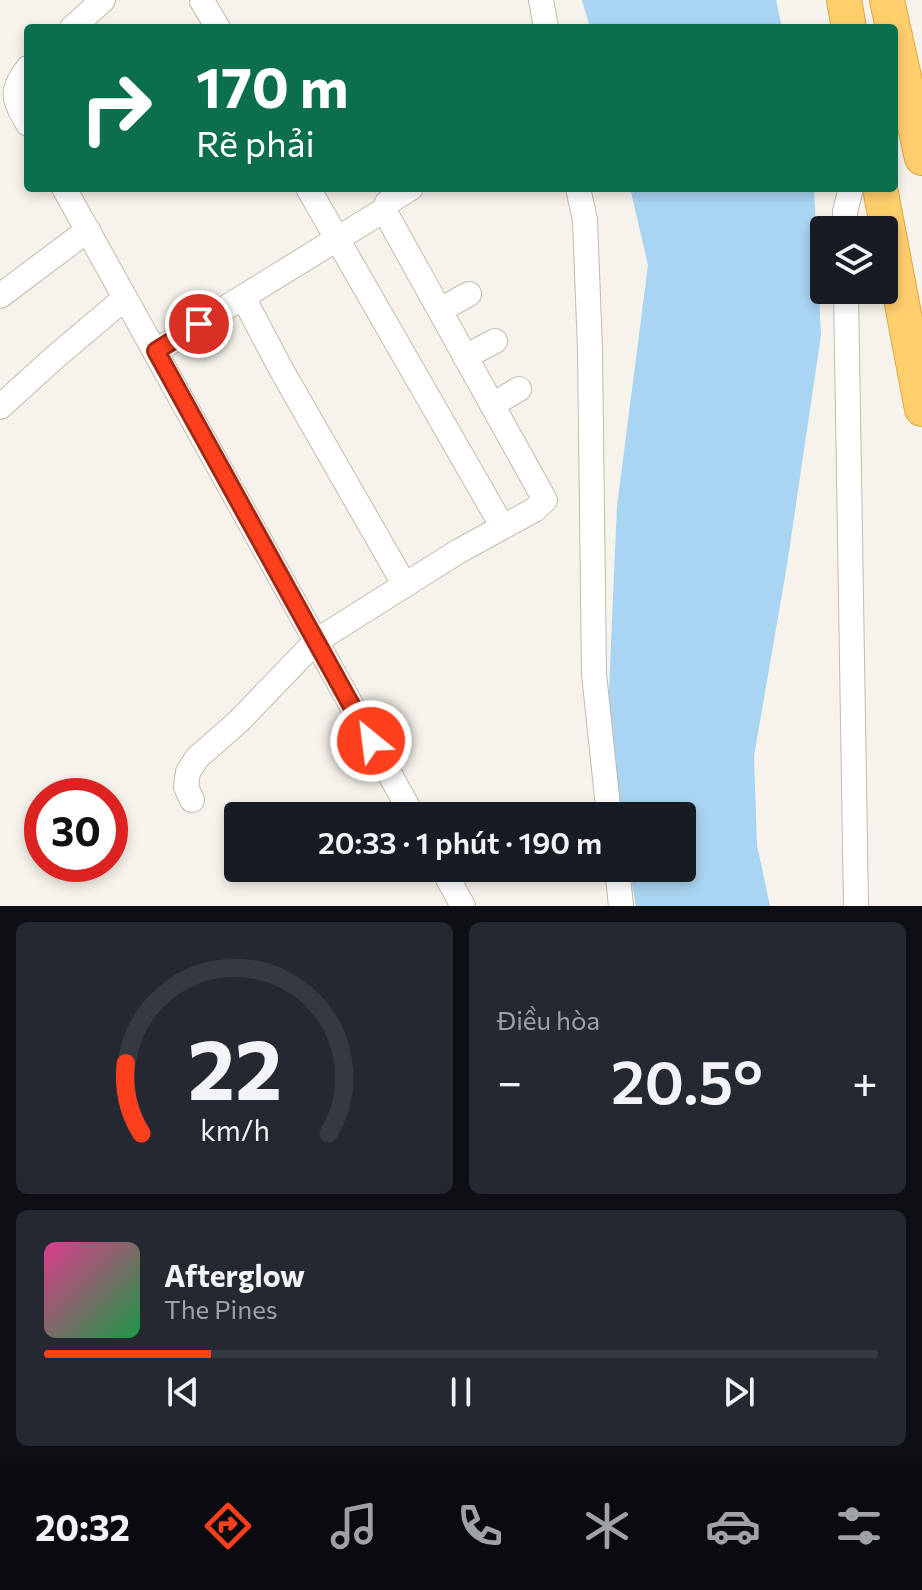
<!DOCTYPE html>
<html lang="vi">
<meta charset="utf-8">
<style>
:root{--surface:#171b24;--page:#242831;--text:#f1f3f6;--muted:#9ea1a6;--line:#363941;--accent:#fc3f1d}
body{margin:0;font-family:Commissioner,sans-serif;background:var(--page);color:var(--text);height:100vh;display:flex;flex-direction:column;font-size:30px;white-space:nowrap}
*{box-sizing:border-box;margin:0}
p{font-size:26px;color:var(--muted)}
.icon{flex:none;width:44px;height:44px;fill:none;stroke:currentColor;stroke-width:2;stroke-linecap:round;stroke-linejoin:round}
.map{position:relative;height:906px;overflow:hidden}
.side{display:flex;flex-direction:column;gap:16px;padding:16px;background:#0d0f14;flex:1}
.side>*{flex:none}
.guide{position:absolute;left:24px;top:24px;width:874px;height:168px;border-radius:8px;box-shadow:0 4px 12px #0003;background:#0b6e4f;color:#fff;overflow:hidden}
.fabs{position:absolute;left:810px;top:216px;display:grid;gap:16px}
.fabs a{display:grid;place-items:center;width:88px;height:88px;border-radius:8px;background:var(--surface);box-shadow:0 4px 12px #0003;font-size:40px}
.speed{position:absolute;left:24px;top:778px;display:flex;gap:16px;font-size:40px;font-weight:700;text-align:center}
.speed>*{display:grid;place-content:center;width:104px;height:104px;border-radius:50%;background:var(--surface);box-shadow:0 4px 12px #0003;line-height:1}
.speed .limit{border:12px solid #d22;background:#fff;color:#111}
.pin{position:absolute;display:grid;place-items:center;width:68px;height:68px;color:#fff;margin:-34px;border:4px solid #fff;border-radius:50%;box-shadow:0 2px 8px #0007}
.me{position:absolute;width:88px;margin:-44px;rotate:331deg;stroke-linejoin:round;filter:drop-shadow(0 0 6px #0008)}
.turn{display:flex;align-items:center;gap:28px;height:168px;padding:0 40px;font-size:36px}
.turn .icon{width:104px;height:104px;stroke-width:2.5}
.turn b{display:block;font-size:56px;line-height:68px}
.big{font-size:60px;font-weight:600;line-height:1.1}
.side .tile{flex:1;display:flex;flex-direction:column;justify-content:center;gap:12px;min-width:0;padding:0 28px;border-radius:12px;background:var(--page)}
.side .dial{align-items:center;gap:0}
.dial svg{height:208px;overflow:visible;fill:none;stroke:var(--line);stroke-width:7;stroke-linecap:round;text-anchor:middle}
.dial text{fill:var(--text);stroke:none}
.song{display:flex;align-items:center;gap:24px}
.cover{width:96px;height:96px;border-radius:12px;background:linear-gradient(135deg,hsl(330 70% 55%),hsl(140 70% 35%))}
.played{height:8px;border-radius:4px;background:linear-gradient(90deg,var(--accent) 20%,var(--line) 20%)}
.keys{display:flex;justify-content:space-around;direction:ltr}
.heat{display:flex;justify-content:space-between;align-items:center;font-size:44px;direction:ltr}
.side .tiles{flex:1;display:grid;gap:16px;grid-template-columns:1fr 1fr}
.tile:last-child{grid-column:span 2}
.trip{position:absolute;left:224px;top:802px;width:472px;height:80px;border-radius:8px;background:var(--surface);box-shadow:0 4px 12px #0003;font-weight:600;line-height:80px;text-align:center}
.tab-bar{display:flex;height:128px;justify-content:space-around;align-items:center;background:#090b0e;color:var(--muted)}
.tab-bar .icon{width:56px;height:56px}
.tab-bar .active{color:var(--accent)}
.tab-bar b{font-size:36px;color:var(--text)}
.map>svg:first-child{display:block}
.water{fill:#a9d4f2}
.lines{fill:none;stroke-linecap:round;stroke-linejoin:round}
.minor-casing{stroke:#c2bbae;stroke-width:26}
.highway-casing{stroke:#e0a43c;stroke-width:36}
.minor{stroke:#fff;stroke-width:24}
.highway{stroke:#ffcf6e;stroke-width:34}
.route-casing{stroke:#a42913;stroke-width:20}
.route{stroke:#fc3f1d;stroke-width:14}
</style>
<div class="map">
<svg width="922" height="906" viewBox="0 0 922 906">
<rect width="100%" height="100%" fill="#f6f3ec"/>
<!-- water -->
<g class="water">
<path d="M582 0H776L782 28H590Z"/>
<path d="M630 188H814L821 335 787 565 754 756 757 845 770 906H636L629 868H682V816H622L608 713 617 506 648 265Z"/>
</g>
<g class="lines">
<defs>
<g id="minor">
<path d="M541 0 546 28"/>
<path d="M202 1 218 28"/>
<path d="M72 28 103 0"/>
<path d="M28 68C9 92 14 99 28 124"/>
<path d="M64 188 413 816"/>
<path d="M308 188 502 526"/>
<path d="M578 188 585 220 590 350 594 674 609 816"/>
<path d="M384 210 387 203 411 188"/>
<path d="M845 230V212L851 188"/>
<path d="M846 290 856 906"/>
<path d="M0 296 88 230"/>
<path d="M440 310 469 294"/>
<path d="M156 351 243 297"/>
<path d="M465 357 495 341"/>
<path d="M492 405 519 389"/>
<path d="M0 407 54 358 125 298"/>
<path d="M192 800 186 787 188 772 197 758 239 721 316 641 459 551 534 510 545 500 384 210 243 297 282 371 404 584"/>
<path d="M442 868 463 906"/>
<path d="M617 868 621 906"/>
</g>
<g id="highway">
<path d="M844 0 849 28"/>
<path d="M887 0 893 28"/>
<path d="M894 32 922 158"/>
<path d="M880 188 922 409"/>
</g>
</defs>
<!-- minor casing -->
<use href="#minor" class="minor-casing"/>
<!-- highway casing -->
<use href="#highway" class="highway-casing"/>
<!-- minor -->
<use href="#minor" class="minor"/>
<!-- highway -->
<use href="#highway" class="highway"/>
</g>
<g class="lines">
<defs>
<path id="route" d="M199 324 156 351 371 741"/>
</defs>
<!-- route casing -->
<use href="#route" class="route-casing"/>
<!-- route -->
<use href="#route" class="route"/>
</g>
</svg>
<div class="fabs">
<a><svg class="icon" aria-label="layers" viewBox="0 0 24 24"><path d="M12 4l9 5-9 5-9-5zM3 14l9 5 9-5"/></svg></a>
</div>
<div class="speed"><div class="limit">30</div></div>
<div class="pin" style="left:199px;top:324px;background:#d93025"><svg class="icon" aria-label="arrive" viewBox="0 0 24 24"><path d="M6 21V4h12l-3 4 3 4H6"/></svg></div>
<svg class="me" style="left:371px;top:741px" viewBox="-20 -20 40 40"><circle r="17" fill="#fc3f1d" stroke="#fff" stroke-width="3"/><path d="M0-11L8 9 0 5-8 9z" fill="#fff"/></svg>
<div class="trip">20:33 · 1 phút · 190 m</div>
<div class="guide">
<div class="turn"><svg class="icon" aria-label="right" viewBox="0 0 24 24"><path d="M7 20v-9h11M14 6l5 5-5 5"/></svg><div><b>170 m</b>Rẽ phải</div></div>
</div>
</div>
<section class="side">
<div class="tiles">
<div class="tile dial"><svg viewBox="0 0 100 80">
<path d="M14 69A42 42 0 1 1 86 69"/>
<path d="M14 69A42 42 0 0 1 8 42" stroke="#fc3f1d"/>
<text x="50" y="56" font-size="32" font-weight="700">22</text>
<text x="50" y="72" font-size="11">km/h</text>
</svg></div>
<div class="tile"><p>Điều hòa</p>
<div class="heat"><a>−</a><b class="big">20.5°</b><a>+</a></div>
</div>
<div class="tile">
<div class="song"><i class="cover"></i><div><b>Afterglow</b><p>The Pines</p></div></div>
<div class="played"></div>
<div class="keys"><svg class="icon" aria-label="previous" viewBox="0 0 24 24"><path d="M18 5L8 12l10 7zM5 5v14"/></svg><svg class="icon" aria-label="pause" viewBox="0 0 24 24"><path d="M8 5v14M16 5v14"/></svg><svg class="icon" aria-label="next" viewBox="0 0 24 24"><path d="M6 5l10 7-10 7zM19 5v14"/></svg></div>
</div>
</div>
</section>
<nav class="tab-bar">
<b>20:32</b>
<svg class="icon active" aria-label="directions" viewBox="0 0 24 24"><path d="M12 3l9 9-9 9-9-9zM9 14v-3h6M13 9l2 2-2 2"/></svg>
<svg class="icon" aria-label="music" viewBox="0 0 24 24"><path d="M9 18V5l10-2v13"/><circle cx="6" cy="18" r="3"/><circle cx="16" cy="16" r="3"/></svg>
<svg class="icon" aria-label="phone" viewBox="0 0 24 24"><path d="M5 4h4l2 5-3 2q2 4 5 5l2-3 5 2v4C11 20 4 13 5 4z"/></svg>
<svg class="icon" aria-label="climate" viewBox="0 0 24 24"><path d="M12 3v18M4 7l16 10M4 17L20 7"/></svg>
<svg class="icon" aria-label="car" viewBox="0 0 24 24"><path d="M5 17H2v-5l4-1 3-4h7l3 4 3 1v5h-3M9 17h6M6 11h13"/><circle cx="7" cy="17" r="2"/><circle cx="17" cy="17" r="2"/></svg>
<svg class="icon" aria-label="filters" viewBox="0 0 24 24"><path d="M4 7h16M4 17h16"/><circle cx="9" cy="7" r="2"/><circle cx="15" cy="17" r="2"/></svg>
</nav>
